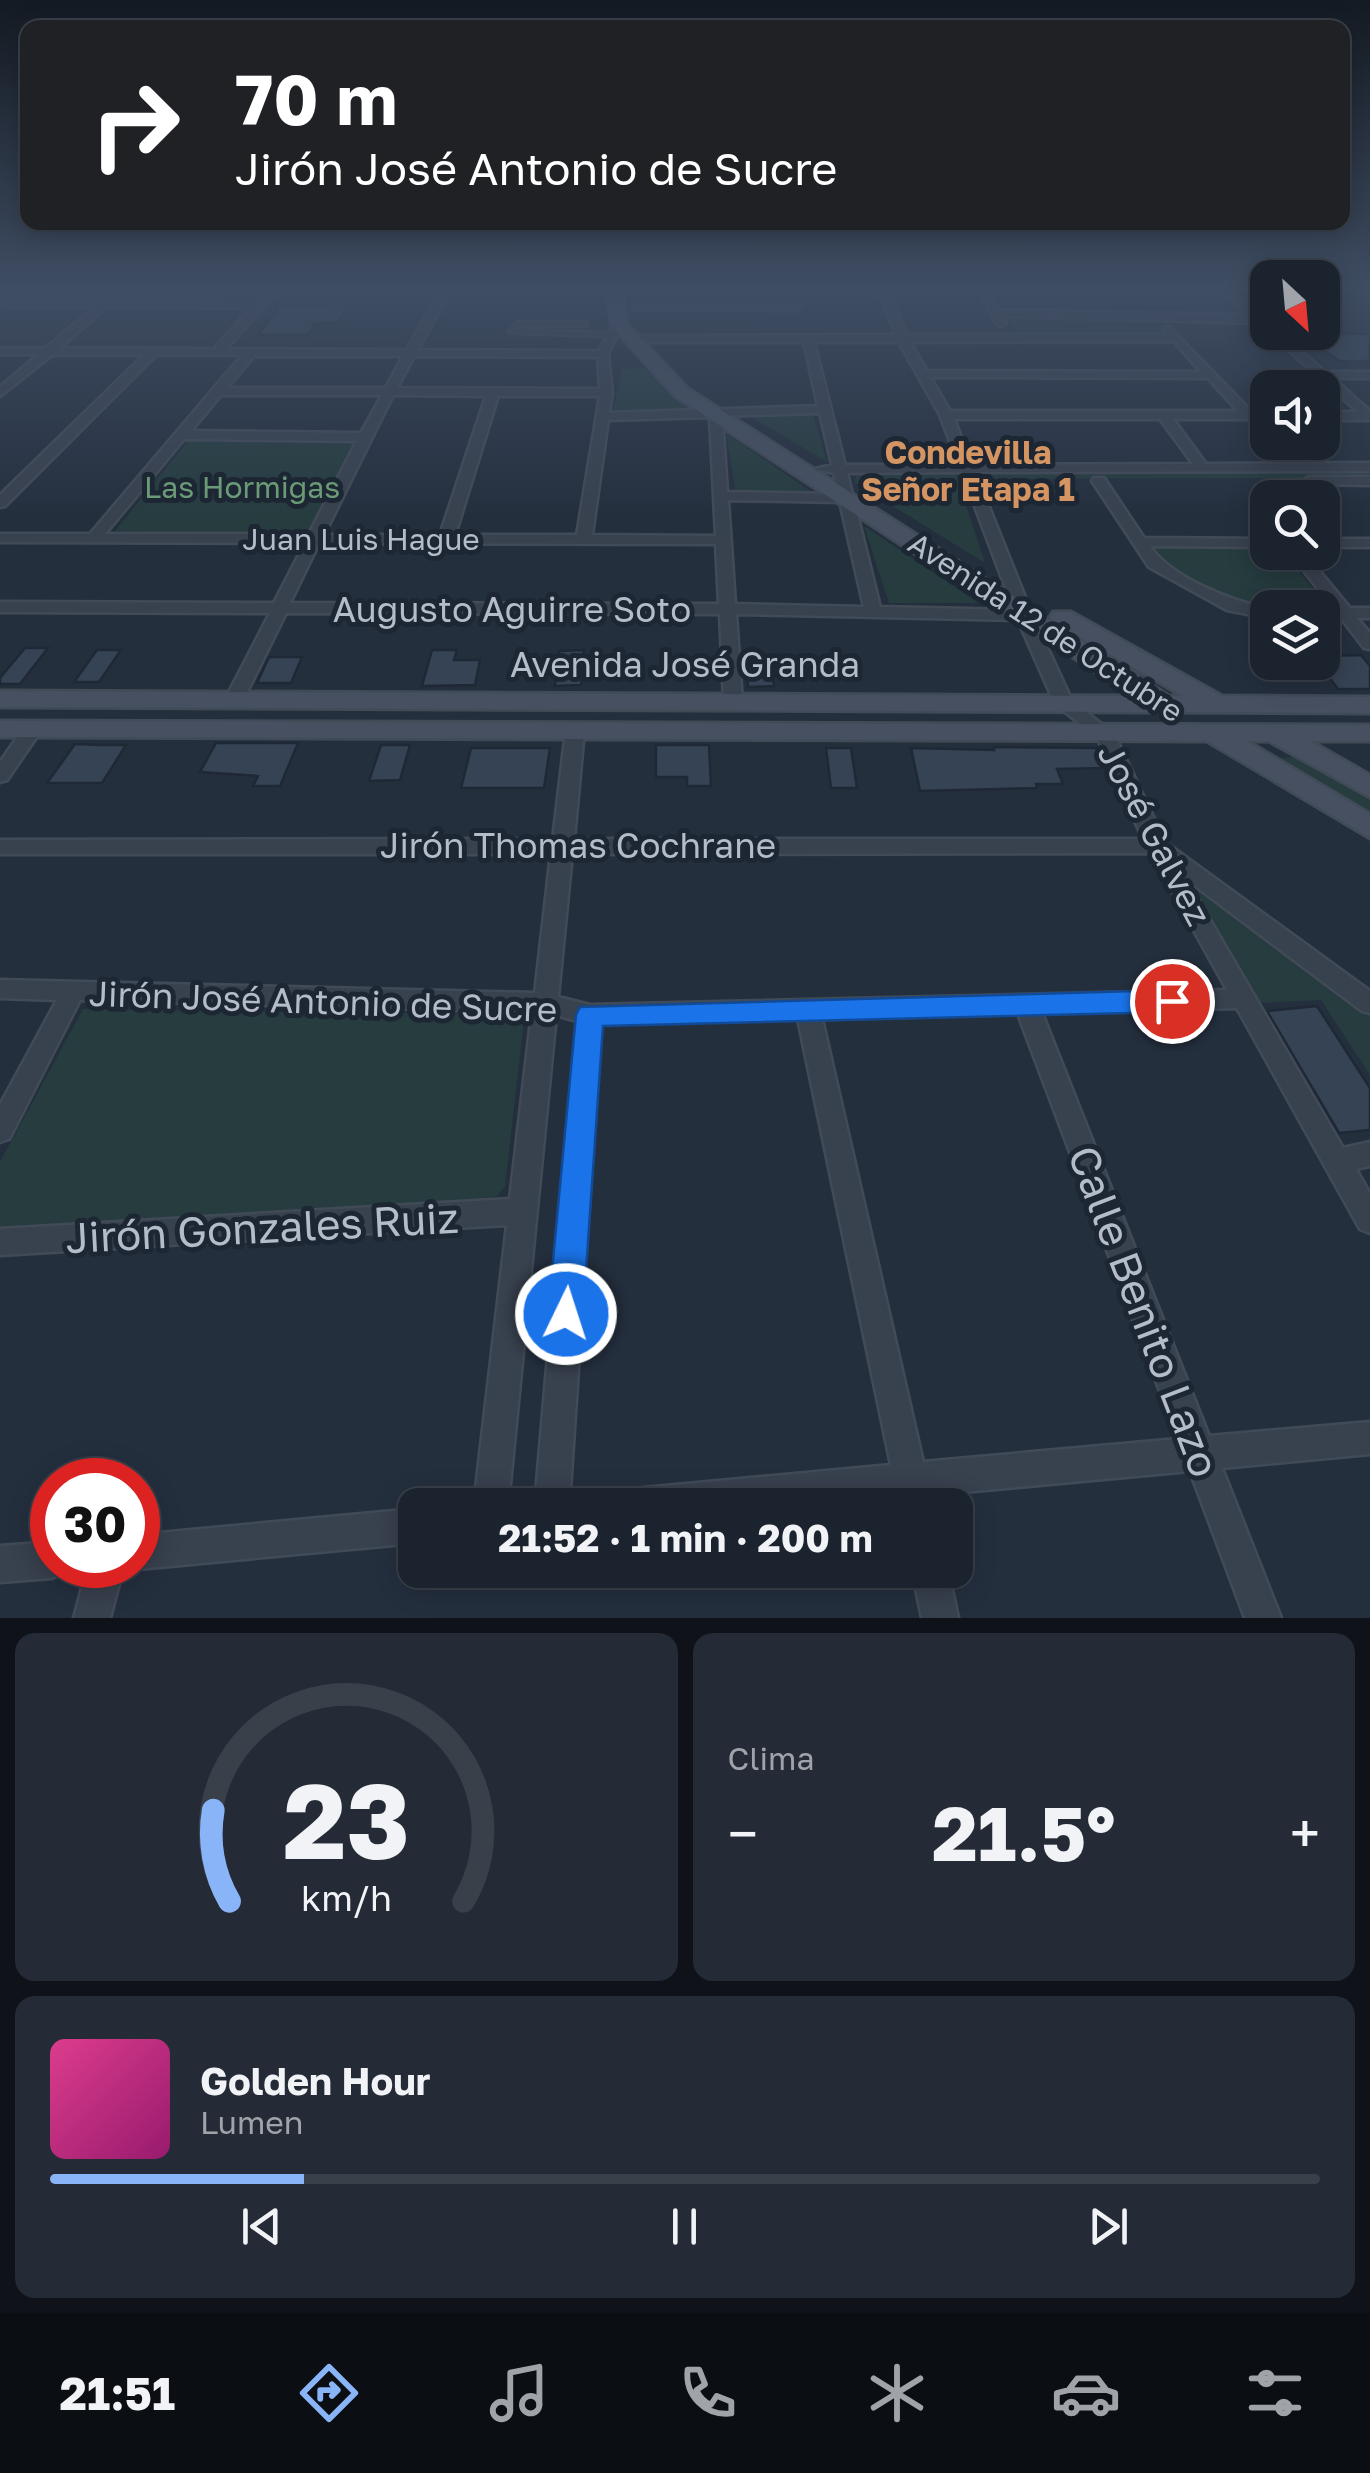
<!DOCTYPE html>
<html lang="es">
<meta charset="utf-8">
<style>
:root{--surface:#1b232e;--page:#242b36;--text:#f1f3f6;--muted:#a0a4aa;--line:#39404a;--accent:#8ab4f8}
body{margin:0;font-family:"Golos Text",sans-serif;background:var(--page);color:var(--text);height:100vh;display:flex;flex-direction:column;font-size:38px;white-space:nowrap}
*{box-sizing:border-box;margin:0}
p{font-size:32px;color:var(--muted)}
.icon{flex:none;width:55px;height:55px;fill:none;stroke:currentColor;stroke-width:2;stroke-linecap:round;stroke-linejoin:round}
.map{position:relative;height:1618px;overflow:hidden}
.drawer{display:flex;flex-direction:column;gap:15px;padding:15px;background:#0f1319;flex:1}
.drawer>*{flex:none}
.hud{position:absolute;left:20px;top:20px;width:1330px;height:210px;border-radius:20px;box-shadow:0 5px 25px #0003,0 0 0 2px var(--line);background:#202124;color:#fff;overflow:hidden}
.needle{width:65px;rotate:154deg}
.tools{position:absolute;left:1250px;top:260px;display:grid;gap:20px}
.tools a{display:grid;place-items:center;width:90px;height:90px;border-radius:20px;background:var(--surface);box-shadow:0 5px 25px #0003,0 0 0 2px var(--line);font-size:50px}
.speed{position:absolute;left:30px;top:1458px;display:flex;gap:20px;font-size:50px;font-weight:700;text-align:center}
.speed>*{display:grid;place-content:center;width:130px;height:130px;border-radius:50%;background:var(--surface);box-shadow:0 5px 25px #0003,0 0 0 2px var(--line);line-height:1}
.speed .limit{border:15px solid #d22;background:#fff;color:#111}
.pin{position:absolute;display:grid;place-items:center;width:85px;height:85px;color:#fff;margin:-42px;border:5px solid #fff;border-radius:50%;box-shadow:0 2px 10px #0007}
.me{position:absolute;width:110px;margin:-55px;rotate:4deg;stroke-linejoin:round;filter:drop-shadow(0 0 8px #0008)}
.turn{display:flex;align-items:center;gap:35px;height:210px;padding:0 50px;font-size:45px}
.turn .icon{width:130px;height:130px;stroke-width:2.5}
.turn b{display:block;font-size:70px;line-height:85px}
.big{font-size:75px;font-weight:700;line-height:1.1}
.drawer .widget{flex:1;display:flex;flex-direction:column;justify-content:center;gap:15px;min-width:0;padding:0 35px;border-radius:20px;background:var(--page)}
.drawer .dial{align-items:center;gap:0}
.dial svg{height:260px;overflow:visible;fill:none;stroke:var(--line);stroke-width:7;stroke-linecap:round;text-anchor:middle}
.dial text{fill:var(--text);stroke:none}
.song{display:flex;align-items:center;gap:30px}
.cover{width:120px;height:120px;border-radius:15px;background:linear-gradient(135deg,hsl(330 70% 55%),hsl(320 70% 35%))}
.played{height:10px;border-radius:5px;background:linear-gradient(90deg,var(--accent) 20%,var(--line) 20%)}
.keys{display:flex;justify-content:space-around;direction:ltr}
.heat{display:flex;justify-content:space-between;align-items:center;font-size:55px;direction:ltr}
.drawer .tiles{flex:1;display:grid;gap:15px;grid-template-columns:1fr 1fr}
.widget:last-child{grid-column:span 2}
.trip{position:absolute;left:398px;top:1488px;width:575px;height:100px;border-radius:20px;background:var(--surface);box-shadow:0 5px 25px #0003,0 0 0 2px var(--line);font-weight:700;line-height:100px;text-align:center}
.dock{display:flex;height:160px;justify-content:space-around;align-items:center;background:#0b0e12;color:var(--muted)}
.dock .icon{width:70px;height:70px}
.dock .active{color:var(--accent)}
.dock b{font-size:45px;color:var(--text)}
.map>svg:first-child{display:block}
.green{fill:#263c3f}
.building{fill:#364354;stroke:#1f2835;stroke-width:2.5}
.lines{fill:none;stroke-linecap:round;stroke-linejoin:round}
.service-casing{stroke:#414a57;stroke-width:8}
.minor-casing{stroke:#414a57;stroke-width:5}
.secondary-casing{stroke:#414a57;stroke-width:5}
.service{stroke:#38414e;stroke-width:5}
.minor{fill:#38414e;fill-rule:evenodd}
.secondary{fill:#465061;fill-rule:evenodd}
.route{fill:#1a73e8;stroke:#114b97;stroke-width:2.5}
.labels{text-anchor:middle;dominant-baseline:central;stroke-width:10;stroke-linejoin:round;paint-order:stroke}
.far-park-label{font-size:30px;fill:#6b9a76;stroke:#1d2633}
.far-street-label{font-size:30px;fill:#b4bcc9;stroke:#1d2633}
.far-neighbourhood-label{font-size:32px;font-weight:bold;fill:#d59563;stroke:#1d2633}
.street-label{font-size:35px;fill:#b4bcc9;stroke:#1d2633}
.near-street-label{font-size:42px;fill:#b4bcc9;stroke:#1d2633}
</style>
<div class="map">
<svg width="1370" height="1618" viewBox="0 0 1370 1618">
<rect width="100%" height="100%" fill="#242f3e"/>
<!-- green -->
<g class="green">
<path d="M1006 316 1156 318 1172 337H1018Z"/>
<path d="M651 368 669 393 701 415H612L622 369Z"/>
<path d="M813 414 827 462 753 418Z"/>
<path d="M726 433 817 496 736 494Z"/>
<path d="M188 441 357 443 309 533 115 531Z"/>
<path d="M1370 470V478L986 479 981 472Z"/>
<path d="M955 472 985 563 854 482 858 473Z"/>
<path d="M864 526 979 603H889Z"/>
<path d="M1153 547 1267 548 1268 552 1284 553 1329 609 1248 608 1177 575 1149 549Z"/>
<path d="M1302 755 1370 794V818L1273 760Z"/>
<path d="M1188 881 1370 1013V1075L1321 1000 1261 1003Z"/>
<path d="M83 1009 519 1014 524 1021 505 1186 496 1197 0 1235V1162Z"/>
</g>
<!-- building -->
<g class="building">
<path d="M350 304 337 323H315L308 335H258L277 311V305Z"/>
<path d="M1305 334H1370V361H1339Z"/>
<path d="M25 648H48L20 684H0V678Z"/>
<path d="M97 650H121L99 682H74Z"/>
<path d="M432 650H457L454 660H480L475 685 422 686Z"/>
<path d="M584 650 581 685 555 686 559 651Z"/>
<path d="M1361 655 1370 666V689H1338L1322 668V656Z"/>
<path d="M269 657H302L291 683H257Z"/>
<path d="M745 658H770L774 686 748 687Z"/>
<path d="M216 743H298L280 786H253L258 776 200 772Z"/>
<path d="M75 744 101 745H126L102 783H47Z"/>
<path d="M381 745H410L400 780 369 781Z"/>
<path d="M656 745H709L711 786H687V777H656Z"/>
<path d="M993 747 1098 748 1107 768 1057 769 1063 784H1036L1037 788 920 791 911 748 994 750Z"/>
<path d="M471 748H550L544 788H461Z"/>
<path d="M826 748H851L857 788H831Z"/>
<path d="M1317 1006 1370 1088V1130L1339 1133 1267 1011Z"/>
</g>
<g class="lines">
<defs>
<path id="service" d="M586 324H518L511 331 614 335"/>
<g id="minor">
<path d="M116 290H126L114 301 257 302 268 290H278L226 349 407 350 440 290H450L418 350 599 351 615 323H623L608 354 612 393 609 413 818 406 804 342H629L624 339 629 336 896 335 878 290H888L907 335H1168L1163 329 1168 326 1251 411H1268V419H1173L1206 464 1370 463V471L975 472 1031 612 1072 701 1114 734 1165 842 1370 991V1013L1362 1011 1186 879 1343 1148 1370 1142V1166L1356 1169 1370 1194V1233L1360 1229 1237 1008 1042 1013 1209 1436 1370 1422V1454L1222 1468 1281 1618H1245L1190 1471 931 1495 933 1505H899L898 1498 825 1505H626L631 1493 643 1488 891 1465 798 1019 601 1024 569 1505H535L577 1021 556 1015 508 1505H474L507 1225 0 1255V1229L510 1199 532 1012 80 1000 9 1139 0 1142V1105L57 1000 0 998V980L535 993 551 854H0V840L553 839 566 731 575 725 584 731 574 839H1143L1097 737 1055 704 1018 620 736 614 742 702 733 707 724 702 720 614 286 613 243 700 234 705 225 700 270 613 0 612V602L274 603 305 543 0 542V534H90L242 355H156L5 506 0 507V495L144 355H52L0 396V387L39 354H0V348H46L95 307 0 306V300L102 301ZM107 307 251 308 214 349 59 348ZM1174 341 1201 372 927 371 910 342ZM814 342H899L940 415 959 465H845ZM254 356H403L386 388H227ZM414 356 598 357 600 389 397 388ZM930 377 1208 378 1238 411H950ZM221 395H382L361 433 191 431ZM393 395 486 396 440 535H324ZM498 396H600L577 535H455ZM820 413 832 465 815 469 834 473 838 494 727 492 722 416ZM710 417 716 536 592 535 608 420ZM954 419H1160L1193 464 972 465ZM184 439 357 441 309 534H105ZM962 472 1014 610 880 607 847 473ZM728 500 840 502 864 607 735 604ZM319 543 716 544 719 604 290 603ZM1151 853 1227 990 590 1005 558 997 572 854ZM1018 1014 1178 1439 923 1462 822 1019Z"/>
<path d="M978 290H988L999 310 1247 315 1219 290H1229L1264 320 1259 323 1002 316 1006 323 1001 326 996 323Z"/>
<path d="M636 304H795L800 307 795 310 632 309Z"/>
<path d="M1268 332H1280L1325 372H1370V378H1333L1370 411V420H1322V412H1358Z"/>
<path d="M1309 477H1370V485L1304 484 1302 481Z"/>
<path d="M1094 478H1104L1144 538 1268 539V547L1150 546C1170 577 1232 602 1268 608V618L1227 610 1149 567 1092 481Z"/>
<rect x="1322" y="539" width="48" height="8"/>
<path d="M1289 552H1304L1350 608H1370V618H1357L1370 633V649L1364 648 1341 618H1322V608H1333Z"/>
<path d="M33 723 42 729 7 780 0 782V762L26 725Z"/>
<path d="M415 1509V1543L138 1569 127 1565H138V1535Z"/>
<path d="M52 1542V1565H67L64 1572 52 1578 0 1582V1546Z"/>
<path d="M88 1565H124L110 1618H74Z"/>
<path d="M912 1570H948L958 1618H922Z"/>
</g>
<g id="secondary">
<path d="M608 290H622L627 324 687 388 1169 696H1183L1053 622 1050 617 1053 612H1071L1222 696 1370 697V713L0 707V691L1132 696 675 396 611 325Z"/>
<path d="M0 721 1370 725V741H1310L1370 775V797L1269 741H1247L1370 814V838L1207 741 0 737Z"/>
</g>
</defs>
<!-- service casing -->
<use href="#service" class="service-casing"/>
<!-- minor casing -->
<use href="#minor" class="minor-casing"/>
<!-- secondary casing -->
<use href="#secondary" class="secondary-casing"/>
<!-- service -->
<use href="#service" class="service"/>
<!-- minor -->
<use href="#minor" class="minor"/>
<!-- secondary -->
<use href="#secondary" class="secondary"/>
</g>
<!-- sky -->
<linearGradient id="sky" x2="0" y2="1"><stop stop-color="#141a22"/><stop offset="0.56" stop-color="#3f4d63"/><stop offset="1" stop-color="#3f4d63" stop-opacity="0"/></linearGradient>
<rect width="1370" height="516" fill="url(#sky)"/>
<!-- route -->
<path class="route" d="M1172 990 1182 993 1186 1001 1182 1009 1172 1012 603 1026 583 1314 578 1326 566 1331 553 1326 548 1314 576 1015 580 1007Z"/>
<g class="labels">
<!-- far-park labels -->
<g class="far-park-label">
<text x="242" y="487">Las Hormigas</text>
</g>
<!-- far-street labels -->
<g class="far-street-label">
<text x="361" y="539">Juan Luis Hague</text>
<text transform="translate(1046 627) rotate(33)">Avenida 12 de Octubre</text>
</g>
<!-- far-neighbourhood labels -->
<g class="far-neighbourhood-label">
<text x="968" y="452">Condevilla<tspan x="968" dy="37">Señor Etapa 1</tspan></text>
</g>
<!-- street labels -->
<g class="street-label">
<text x="512" y="609">Augusto Aguirre Soto</text>
<text x="685" y="664">Avenida José Granda</text>
<text transform="translate(1155 834) rotate(62)">José Galvez</text>
<text x="578" y="845">Jirón Thomas Cochrane</text>
<text transform="translate(323 1001) rotate(2)">Jirón José Antonio de Sucre</text>
</g>
<!-- near-street labels -->
<g class="near-street-label">
<text transform="translate(262 1227) rotate(-3)">Jirón Gonzales Ruiz</text>
<text transform="translate(1145 1311) rotate(69)">Calle Benito Lazo</text>
</g>
</g>
</svg>
<div class="tools">
<a><svg class="needle" viewBox="-14 -14 28 28"><path d="M0-13l5 13h-10z" fill="#e53935"/><path d="M0 13l5-13h-10z" fill="#a0a4aa"/></svg></a>
<a><svg class="icon" aria-label="sound" viewBox="0 0 24 24"><path d="M4 9h4l5-4v14l-5-4H4zM17 9q2 3 0 6"/></svg></a>
<a><svg class="icon" aria-label="search" viewBox="0 0 24 24"><circle cx="10" cy="10" r="6"/><path d="M15 15l6 6"/></svg></a>
<a><svg class="icon" aria-label="layers" viewBox="0 0 24 24"><path d="M12 4l9 5-9 5-9-5zM3 14l9 5 9-5"/></svg></a>
</div>
<div class="speed"><div class="limit">30</div></div>
<div class="pin" style="left:1172px;top:1001px;background:#d93025"><svg class="icon" aria-label="arrive" viewBox="0 0 24 24"><path d="M6 21V4h12l-3 4 3 4H6"/></svg></div>
<svg class="me" style="left:566px;top:1314px" viewBox="-20 -20 40 40"><circle r="17" fill="#1a73e8" stroke="#fff" stroke-width="3"/><path d="M0-11L8 9 0 5-8 9z" fill="#fff"/></svg>
<div class="trip">21:52 · 1 min · 200 m</div>
<div class="hud">
<div class="turn"><svg class="icon" aria-label="right" viewBox="0 0 24 24"><path d="M7 20v-9h11M14 6l5 5-5 5"/></svg><div><b>70 m</b>Jirón José Antonio de Sucre</div></div>
</div>
</div>
<section class="drawer">
<div class="tiles">
<div class="widget dial"><svg viewBox="0 0 100 80">
<path d="M14 69A42 42 0 1 1 86 69"/>
<path d="M14 69A42 42 0 0 1 9 41" stroke="#8ab4f8"/>
<text x="50" y="56" font-size="32" font-weight="700">23</text>
<text x="50" y="72" font-size="11">km/h</text>
</svg></div>
<div class="widget"><p>Clima</p>
<div class="heat"><a>−</a><b class="big">21.5°</b><a>+</a></div>
</div>
<div class="widget">
<div class="song"><i class="cover"></i><div><b>Golden Hour</b><p>Lumen</p></div></div>
<div class="played"></div>
<div class="keys"><svg class="icon" aria-label="previous" viewBox="0 0 24 24"><path d="M18 5L8 12l10 7zM5 5v14"/></svg><svg class="icon" aria-label="pause" viewBox="0 0 24 24"><path d="M8 5v14M16 5v14"/></svg><svg class="icon" aria-label="next" viewBox="0 0 24 24"><path d="M6 5l10 7-10 7zM19 5v14"/></svg></div>
</div>
</div>
</section>
<nav class="dock">
<b>21:51</b>
<svg class="icon active" aria-label="directions" viewBox="0 0 24 24"><path d="M12 3l9 9-9 9-9-9zM9 14v-3h6M13 9l2 2-2 2"/></svg>
<svg class="icon" aria-label="music" viewBox="0 0 24 24"><path d="M9 18V5l10-2v13"/><circle cx="6" cy="18" r="3"/><circle cx="16" cy="16" r="3"/></svg>
<svg class="icon" aria-label="phone" viewBox="0 0 24 24"><path d="M5 4h4l2 5-3 2q2 4 5 5l2-3 5 2v4C11 20 4 13 5 4z"/></svg>
<svg class="icon" aria-label="climate" viewBox="0 0 24 24"><path d="M12 3v18M4 7l16 10M4 17L20 7"/></svg>
<svg class="icon" aria-label="car" viewBox="0 0 24 24"><path d="M5 17H2v-5l4-1 3-4h7l3 4 3 1v5h-3M9 17h6M6 11h13"/><circle cx="7" cy="17" r="2"/><circle cx="17" cy="17" r="2"/></svg>
<svg class="icon" aria-label="filters" viewBox="0 0 24 24"><path d="M4 7h16M4 17h16"/><circle cx="9" cy="7" r="2"/><circle cx="15" cy="17" r="2"/></svg>
</nav>
